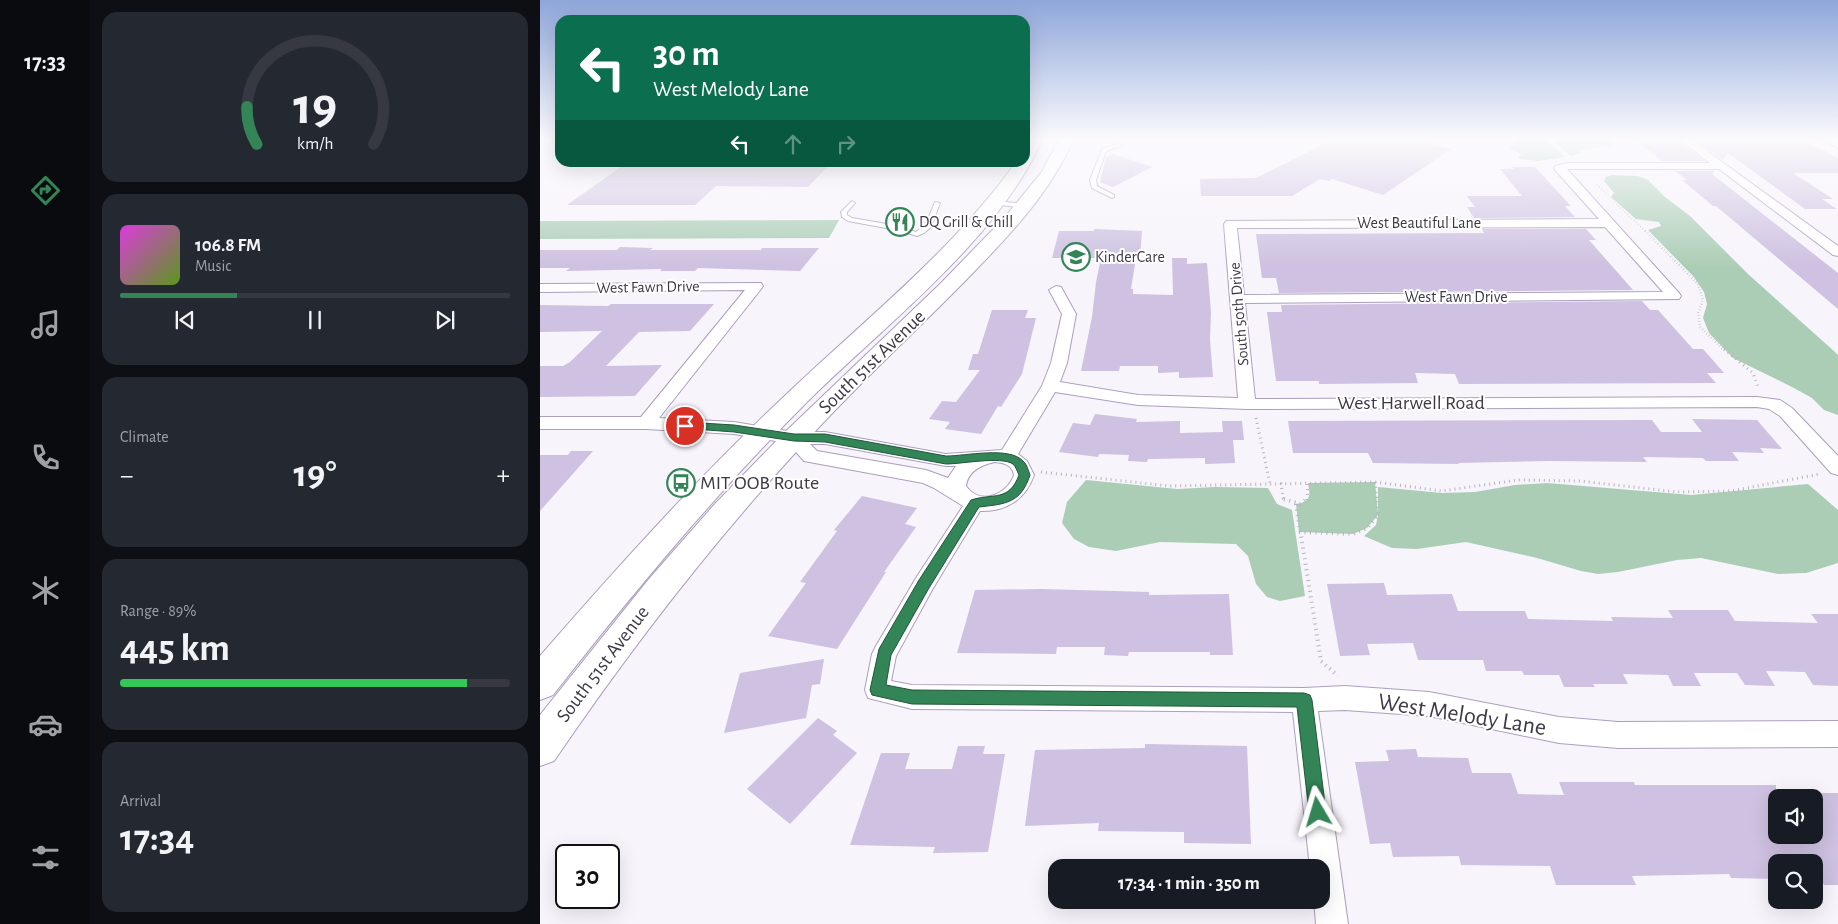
<!DOCTYPE html>
<meta charset="utf-8">
<style>
:root{--surface:#171b24;--page:#242831;--text:#f1f3f6;--muted:#9ea1a6;--line:#363941;--accent:#338557}
body{margin:0;font-family:"Alegreya Sans",sans-serif;background:var(--page);color:var(--text);height:100vh;display:flex;flex-direction:column;font-size:19px;white-space:nowrap}
*{box-sizing:border-box;margin:0}
p{font-size:16px;color:var(--muted)}
.icon{flex:none;width:28px;height:28px;fill:none;stroke:currentColor;stroke-width:2;stroke-linecap:round;stroke-linejoin:round}
.map{position:relative;flex:1;overflow:hidden}
.sheet{display:flex;flex-direction:column;gap:12px;padding:12px;background:#0d0f14;width:450px}
.sheet>*{flex:none}
.hud{position:absolute;left:15px;top:15px;width:475px;height:152px;border-radius:15px;box-shadow:0 5px 20px #0002;background:#0b6e4f;color:#fff;overflow:hidden}
.controls{position:absolute;left:1228px;top:789px;display:grid;gap:10px}
.controls a{display:grid;place-items:center;width:55px;height:55px;border-radius:10px;background:var(--surface);box-shadow:0 5px 20px #0002;font-size:25px}
.speed{position:absolute;left:15px;top:844px;display:flex;gap:10px;font-size:25px;font-weight:700;text-align:center}
.speed>*{display:grid;place-content:center;width:65px;height:65px;border-radius:50%;background:var(--surface);box-shadow:0 5px 20px #0002;line-height:1}
.speed .limit{border:2px solid #111;border-radius:8px;background:#fff;color:#111}
.pin{position:absolute;display:grid;place-items:center;width:42px;height:42px;color:#fff;margin:-21px;border:2px solid #fff;border-radius:50%;box-shadow:0 1px 5px #0007}
.me{position:absolute;width:55px;margin:-28px;rotate:353deg;stroke-linejoin:round;filter:drop-shadow(0 0 4px #0008)}
.turn{display:flex;align-items:center;gap:18px;height:105px;padding:0 15px;font-size:22px}
.turn .icon{width:65px;height:65px;stroke-width:2.5}
.turn b{display:block;font-size:35px;line-height:42px}
.lanes{display:flex;align-items:center;height:48px;padding:0 15px;background:#0003;justify-content:center;gap:25px;direction:ltr}
.lanes .off{opacity:.35}
.big{font-size:38px;font-weight:700;line-height:1.1}
.sheet .tile{flex:1;display:flex;flex-direction:column;justify-content:center;gap:8px;min-width:0;padding:0 18px;border-radius:15px;background:var(--page)}
.sheet .dial{align-items:center;gap:0}
.dial svg{height:130px;overflow:visible;fill:none;stroke:var(--line);stroke-width:7;stroke-linecap:round;text-anchor:middle}
.dial text{fill:var(--text);stroke:none}
.song{display:flex;align-items:center;gap:15px}
.cover{width:60px;height:60px;border-radius:8px;background:linear-gradient(135deg,hsl(300 70% 55%),hsl(90 70% 35%))}
.played{height:5px;border-radius:2px;background:linear-gradient(90deg,var(--accent) 30%,var(--line) 30%)}
.keys{display:flex;justify-content:space-around;direction:ltr}
.heat{display:flex;justify-content:space-between;align-items:center;font-size:28px;direction:ltr}
.charge{height:8px;border-radius:4px;background:linear-gradient(90deg,#34c759 89%,var(--line) 0)}
.trip{position:absolute;left:508px;top:859px;width:282px;height:50px;border-radius:15px;background:var(--surface);box-shadow:0 5px 20px #0002;font-weight:700;line-height:50px;text-align:center}
main{display:flex;flex:1;min-height:0}
.menu{display:flex;flex-direction:column;width:90px;justify-content:space-around;align-items:center;background:#090b0e;color:var(--muted)}
.menu .icon{width:35px;height:35px}
.menu .current{color:var(--accent)}
.menu b{font-size:22px;color:var(--text)}
.map>svg:first-child{display:block}
.green{fill:#abcdb6}
.building{fill:#cec1e1}
.lines{fill:none;stroke-linecap:round;stroke-linejoin:round}
.lane-casing{stroke:#ac9fbe;stroke-width:2}
.street-casing{stroke:#ac9fbe;stroke-width:2}
.primary-casing{stroke:#ac9fbe;stroke-width:2}
.path-far3{stroke:#b7b4bd;stroke-width:2;stroke-dasharray:0.5 2.5;stroke-linecap:butt}
.path-far2{stroke:#b7b4bd;stroke-width:2.5;stroke-dasharray:0.5 2.5;stroke-linecap:butt}
.path-far1{stroke:#b7b4bd;stroke-width:3;stroke-dasharray:1 4;stroke-linecap:butt}
.path{stroke:#b7b4bd;stroke-width:4;stroke-dasharray:1 4.5;stroke-linecap:butt}
.lane{fill:#fff;fill-rule:evenodd}
.street{fill:#fff;fill-rule:evenodd}
.primary{fill:#fff;fill-rule:evenodd}
.route{fill:#338557;stroke:#215639}
.labels{text-anchor:middle;dominant-baseline:central;stroke-width:4;stroke-linejoin:round;paint-order:stroke}
.far-poi-label{font-size:16px;fill:#3e3946;stroke:#fff;text-anchor:start}
.far-street-label{font-size:16px;fill:#3e3946;stroke:#fff}
.street-label{font-size:20px;fill:#3e3946;stroke:#fff}
.poi-label{font-size:20px;fill:#3e3946;stroke:#fff;text-anchor:start}
.near-street-label{font-size:24px;fill:#3e3946;stroke:#fff}
</style>
<main>
<nav class="menu">
<b>17:33</b>
<svg class="icon current" aria-label="directions" viewBox="0 0 24 24"><path d="M12 3l9 9-9 9-9-9zM9 14v-3h6M13 9l2 2-2 2"/></svg>
<svg class="icon" aria-label="music" viewBox="0 0 24 24"><path d="M9 18V5l10-2v13"/><circle cx="6" cy="18" r="3"/><circle cx="16" cy="16" r="3"/></svg>
<svg class="icon" aria-label="phone" viewBox="0 0 24 24"><path d="M5 4h4l2 5-3 2q2 4 5 5l2-3 5 2v4C11 20 4 13 5 4z"/></svg>
<svg class="icon" aria-label="climate" viewBox="0 0 24 24"><path d="M12 3v18M4 7l16 10M4 17L20 7"/></svg>
<svg class="icon" aria-label="car" viewBox="0 0 24 24"><path d="M5 17H2v-5l4-1 3-4h7l3 4 3 1v5h-3M9 17h6M6 11h13"/><circle cx="7" cy="17" r="2"/><circle cx="17" cy="17" r="2"/></svg>
<svg class="icon" aria-label="filters" viewBox="0 0 24 24"><path d="M4 7h16M4 17h16"/><circle cx="9" cy="7" r="2"/><circle cx="15" cy="17" r="2"/></svg>
</nav>
<section class="sheet">
<div class="tile dial"><svg viewBox="0 0 100 80">
<path d="M14 69A42 42 0 1 1 86 69"/>
<path d="M14 69A42 42 0 0 1 8 46" stroke="#338557"/>
<text x="50" y="56" font-size="32" font-weight="700">19</text>
<text x="50" y="72" font-size="11">km/h</text>
</svg></div>
<div class="tile">
<div class="song"><i class="cover"></i><div><b>106.8 FM</b><p>Music</p></div></div>
<div class="played"></div>
<div class="keys"><svg class="icon" aria-label="previous" viewBox="0 0 24 24"><path d="M18 5L8 12l10 7zM5 5v14"/></svg><svg class="icon" aria-label="pause" viewBox="0 0 24 24"><path d="M8 5v14M16 5v14"/></svg><svg class="icon" aria-label="next" viewBox="0 0 24 24"><path d="M6 5l10 7-10 7zM19 5v14"/></svg></div>
</div>
<div class="tile"><p>Climate</p>
<div class="heat"><a>−</a><b class="big">19°</b><a>+</a></div>
</div>
<div class="tile"><p>Range · 89%</p><b class="big">445 km</b><div class="charge"></div></div>
<div class="tile"><p>Arrival</p><b class="big">17:34</b></div>
</section>
<div class="map">
<svg width="1298" height="924" viewBox="0 0 1298 924">
<rect width="100%" height="100%" fill="#f7f4fb"/>
<!-- green -->
<g class="green">
<path d="M976 138H1004L1025 157 998 161 979 159 978 157 982 155 970 148Z"/>
<path d="M1011 138H1063L1070 142 1071 146 1038 150 1040 153 1031 156Z"/>
<path d="M1072 175 1098 176 1108 180 1125 197 1150 216 1208 274 1295 352 1298 355V415L1284 410 1272 398 1252 387 1193 358 1169 333 1163 318 1167 304 1164 292 1154 277 1108 230 1121 226 1119 222 1096 219 1071 197 1074 193 1064 181 1066 177Z"/>
<path d="M299 220 289 238 0 239V221Z"/>
<path d="M546 480 637 489 675 487 728 488 737 504 752 510 765 596 740 601 727 597 716 584 708 556 696 544 620 542 576 551 549 547 534 539 522 523 527 502Z"/>
<path d="M835 482 838 514V487L902 493 935 492 975 485 1007 483 1151 495 1268 484 1298 510V563L1266 573 1238 574 1161 558 1137 560 1078 572 1058 574 1041 571 997 558 926 542 877 549 852 548 824 536 836 525 838 515 827 528 813 534 759 532 756 504C770 502 771 496 768 483Z"/>
</g>
<!-- building -->
<g class="building">
<path d="M796 138H868L911 149 843 195 792 179 789 181 780 179 752 196H661L660 179 716 178Z"/>
<path d="M1261 139 1298 158V173H1253L1293 199H1282L1297 209H1265L1188 153 1183 160 1155 140Z"/>
<path d="M1096 140H1137L1165 161H1122Z"/>
<path d="M573 154 612 167 573 187 560 182 566 157Z"/>
<path d="M88 162H278L291 163 268 187 176 186 155 205H27Z"/>
<path d="M972 167H995L1031 206H1025L1035 217 934 218 927 207H935L927 196H982L960 169H974Z"/>
<path d="M1135 171H1175L1172 174 1298 273V309L1176 206H1173L1142 180H1147Z"/>
<path d="M554 229 602 231 600 258H596L591 289H593V294L633 295 632 258H647V264L667 263 671 312 670 340 673 377 639 378V372L618 373V366H580L579 371H541L552 317 556 282 561 258H512L519 231H554Z"/>
<path d="M942 229H1046L1056 240H1049L1093 290 739 293 736 278H722L716 234 944 233Z"/>
<path d="M80 247 113 248 110 250H221L222 248H279L260 271 158 268 155 271H120L122 269 26 271 30 268H0V250H77Z"/>
<path d="M1102 301 1110 310H1118L1153 349H1163L1184 373H1167L1176 383 919 384 915 374 875 373 878 383 779 384V381H736L727 312H742L741 305Z"/>
<path d="M71 304H174L150 331 99 332 66 366 122 365 95 396 0 397V366H23L30 362 62 331 0 332V305L68 306Z"/>
<path d="M452 310H488L485 318H496L482 374 461 407 458 406 441 434 405 429 410 422 389 419 402 401 416 402 440 370H428L433 354H438Z"/>
<path d="M555 414 597 419 596 422 640 421V433L683 432 682 421H702L704 440H693L695 463 665 464V458L608 459 607 462 588 461 589 455 559 454 558 457 519 452 533 423 550 425Z"/>
<path d="M1152 419 1217 420 1242 449 1220 448 1224 453 1192 452 1199 461H1166L1163 458 1103 457 1107 462 1010 461 918 463 919 464 833 463 828 453H753L748 421 1112 420 1121 432H1162Z"/>
<path d="M31 451H53L0 511V455H28Z"/>
<path d="M322 496 377 508 365 524 376 527 344 572H346L297 649 228 636 266 583 260 582 297 531 294 530Z"/>
<path d="M844 583 847 595 912 594 918 611H985L988 619 1073 621 1071 617 1133 618 1128 610H1188L1195 621 1278 623 1271 614H1298V686L1273 685 1265 672 1226 671 1235 686 1205 685 1197 673H1154L1161 686H1133L1128 675 1083 674 1088 684H1053L1055 687H1024L1019 675H984L982 671H946L943 660H878L873 643 827 644 830 655 800 656 787 584Z"/>
<path d="M501 589 609 592V595L689 594 693 655H670V652H589L588 656 564 655 565 647H517L516 654 417 653 435 590Z"/>
<path d="M284 659 280 684 272 685 266 718 184 733 200 673Z"/>
<path d="M278 718 297 731 293 735 317 753 250 824 207 789Z"/>
<path d="M605 744 707 746 711 844 644 843V832L558 831 559 823 485 826 495 750 605 748Z"/>
<path d="M418 746H445L443 754H465L448 852 393 853 395 847 310 845 341 753H370L365 769H412Z"/>
<path d="M876 749 878 757 928 758 932 773H971L978 794 1024 795 1019 782H1094L1095 785H1236V835H1274V793H1298V885H1284L1274 867V862H1236V879L1191 878 1189 874 1092 876 1096 885H1016L1010 866 921 865 919 856 853 857 850 843 830 844 815 762 849 761 846 750Z"/>
</g>
<g class="lines">
<defs>
<g id="lane">
<path d="M577 144 582 145 566 151 556 180 557 186 574 195V197L572 198 552 188 550 180 562 149Z"/>
<path d="M312 201 315 203 307 212V215L312 218 358 226 376 232 386 224 395 202 400 203 391 227 384 233 377 236 357 230 308 221 302 217 301 212Z"/>
<path d="M456 201 484 204 487 206 484 208 454 204 453 203Z"/>
</g>
<g id="street">
<path d="M1138 138H1149L1298 246V256L1293 255 1179 169H1027L1139 293 1141 296 1139 299 705 303 715 399 1217 397 1240 400 1252 408 1298 456V475L1291 473 1240 416 1229 409 1217 407 707 409 598 405 515 392 478 454 487 461 494 475C486 499 466 512 440 511L392 590 356 656 351 681 372 685 764 688 805 686 889 692 1019 717 1078 722 1298 721V747L1078 748 1019 743 889 716 805 710 778 711 808 924H776L774 900H781V868H770L753 712 372 709 328 698 325 690 332 654 336 646 376 578 423 506 394 488 383 483 264 461 248 443 194 434 106 429H0V417H101L205 290 0 292V284L221 283 223 286 221 289 119 418 194 422 254 432H285L406 454 462 450 502 386 511 363 522 314 509 290 516 286 521 287 536 314 527 363 520 382 598 395 698 398 684 224 686 221 1059 219 1015 170 1014 168 1015 166 1027 163H1170ZM1065 227 1123 292 704 295 697 228ZM270 444H285L406 466H416L408 478 386 470 277 451ZM455 462C465 463 472 465 474 475 467 495 440 506 426 486 428 471 441 465 455 462Z"/>
<path d="M1279 138H1291L1298 141V148Z"/>
</g>
<g id="primary">
<path d="M489 138H503C459 239 346 324 268 401 176 493 93 593 13 695L0 700V656C80 564 162 473 251 390 329 316 413 250 476 162H485V146Z"/>
<path d="M520 138H534C510 194 468 237 426 280 378 329 328 375 281 425 183 529 95 642 14 761L0 766V715L109 579 174 505 243 434 400 284 464 218 501 173Z"/>
</g>
</defs>
<!-- lane casing -->
<use href="#lane" class="lane-casing"/>
<!-- street casing -->
<use href="#street" class="street-casing"/>
<!-- primary casing -->
<use href="#primary" class="primary-casing"/>
<!-- path-far3 -->
<g class="path-far3">
<path d="M1007 138 1024 153"/>
<path d="M1057 185 1106 232"/>
</g>
<!-- path-far2 -->
<path class="path-far2" d="M1105 231 1158 284 1163 300 1158 313 1160 327 1185 351"/>
<!-- path-far1 -->
<g class="path-far1">
<path d="M1184 349 1213 373 1218 387"/>
<path d="M716 418 730 484"/>
<path d="M501 472 629 486 835 482 902 491 978 480 1040 481 1137 492 1191 491 1280 474"/>
<path d="M835 482 837 500"/>
<path d="M741 483 743 498 746 500"/>
<path d="M767 500 768 483"/>
</g>
<!-- path -->
<g class="path">
<path d="M744 499 760 504 767 499"/>
<path d="M756 504 781 661 798 676"/>
<path d="M759 532 813 534 827 528 838 515 837 499"/>
</g>
<!-- lane -->
<use href="#lane" class="lane"/>
<!-- street -->
<use href="#street" class="street"/>
<!-- primary -->
<use href="#primary" class="primary"/>
</g>
<!-- sky -->
<linearGradient id="sky" x2="0" y2="1"><stop stop-color="#8ea6da"/><stop offset="0.52" stop-color="#fbfafd"/><stop offset="1" stop-color="#fbfafd" stop-opacity="0"/></linearGradient>
<rect width="1298" height="267" fill="url(#sky)"/>
<!-- route -->
<path class="route" d="M145 422 194 425 254 434H285L406 456C426 456 469 446 483 461 487 464 488 470 490 475 481 503 466 504 439 507L389 588 351 655 346 685 372 690 764 693 770 695 772 700 786 812 784 818 778 820 772 818 769 812 757 707 372 704 332 695 330 690 339 649 379 580 431 500C453 493 469 502 479 475 477 471 476 467 473 464 461 456 422 464 406 464L285 442 254 441 194 432 141 428 140 426 141 423Z"/>
<!-- icons -->
<defs>
<symbol id="restaurant-ring" viewBox="-11 -11 22 22"><circle r="9.5" fill="#fff" stroke="#338557" stroke-width="1.5"/><path d="M-5-6h1v4h1v-4h1v4h1v-4h1v5L-1.5 .5V6h-2V.5L-5-1ZM5-6V6H3V1.5H1.5Q1.5-4 5-6Z" fill="#338557"/></symbol>
<symbol id="school-ring" viewBox="-11 -11 22 22"><circle r="9.5" fill="#fff" stroke="#338557" stroke-width="1.5"/><path d="M0-5L7-2L0 1L-7-2ZM-4 1L0 2.5L4 1V4Q0 6-4 4Z" fill="#338557"/></symbol>
<symbol id="bus-ring" viewBox="-11 -11 22 22"><circle r="9.5" fill="#fff" stroke="#338557" stroke-width="1.5"/><path d="M-5-6H5V4H4V6H2V4H-2V6H-4V4H-5ZM-3.5-4V0h7V-4ZM-3.5 1.2v1.5H-2V1.2ZM2 1.2v1.5H3.5V1.2Z" fill="#338557"/></symbol>
</defs>
<g fill-rule="evenodd">
<use href="#restaurant-ring" x="344" y="206" width="32" height="32"/>
<use href="#school-ring" x="520" y="241" width="32" height="32"/>
<use href="#bus-ring" x="125" y="467" width="32" height="32"/>
</g>
<g class="labels">
<!-- far-poi labels -->
<g class="far-poi-label">
<text x="379" y="222">DQ Grill &amp; Chill</text>
<text x="555" y="257">KinderCare</text>
</g>
<!-- far-street labels -->
<g class="far-street-label">
<text x="879" y="223">West Beautiful Lane</text>
<text transform="translate(108 287) rotate(-1)">West Fawn Drive</text>
<text x="916" y="297">West Fawn Drive</text>
<text transform="translate(699 314) rotate(-95)">South 50th Drive</text>
</g>
<!-- street labels -->
<g class="street-label">
<text transform="translate(332 362) rotate(-44)">South 51st Avenue</text>
<text x="871" y="403">West Harwell Road</text>
<text transform="translate(63 664) rotate(-53)">South 51st Avenue</text>
</g>
<!-- poi labels -->
<g class="poi-label">
<text x="160" y="483">MIT OOB Route</text>
</g>
<!-- near-street labels -->
<g class="near-street-label">
<text transform="translate(922 715) rotate(9)">West Melody Lane</text>
</g>
</g>
</svg>
<div class="controls">
<a><svg class="icon" aria-label="sound" viewBox="0 0 24 24"><path d="M4 9h4l5-4v14l-5-4H4zM17 9q2 3 0 6"/></svg></a>
<a><svg class="icon" aria-label="search" viewBox="0 0 24 24"><circle cx="10" cy="10" r="6"/><path d="M15 15l6 6"/></svg></a>
</div>
<div class="speed"><div class="limit">30</div></div>
<div class="pin" style="left:145px;top:426px;background:#d93025"><svg class="icon" aria-label="arrive" viewBox="0 0 24 24"><path d="M6 21V4h12l-3 4 3 4H6"/></svg></div>
<svg class="me" style="left:778px;top:812px" viewBox="-20 -20 40 40"><path d="M0-17L14 15 0 8-14 15z" fill="#338557" stroke="#fff" stroke-width="4"/></svg>
<div class="trip">17:34 · 1 min · 350 m</div>
<div class="hud">
<div class="turn"><svg class="icon" aria-label="left" viewBox="0 0 24 24"><path d="M17 20v-9H6M10 6l-5 5 5 5"/></svg><div><b>30 m</b>West Melody Lane</div></div>
<div class="lanes"><svg class="icon" aria-label="left" viewBox="0 0 24 24"><path d="M17 20v-9H6M10 6l-5 5 5 5"/></svg><svg class="icon off" aria-label="ahead" viewBox="0 0 24 24"><path d="M12 20V5M6 11l6-6 6 6"/></svg><svg class="icon off" aria-label="right" viewBox="0 0 24 24"><path d="M7 20v-9h11M14 6l5 5-5 5"/></svg></div>
</div>
</div>
</main>
